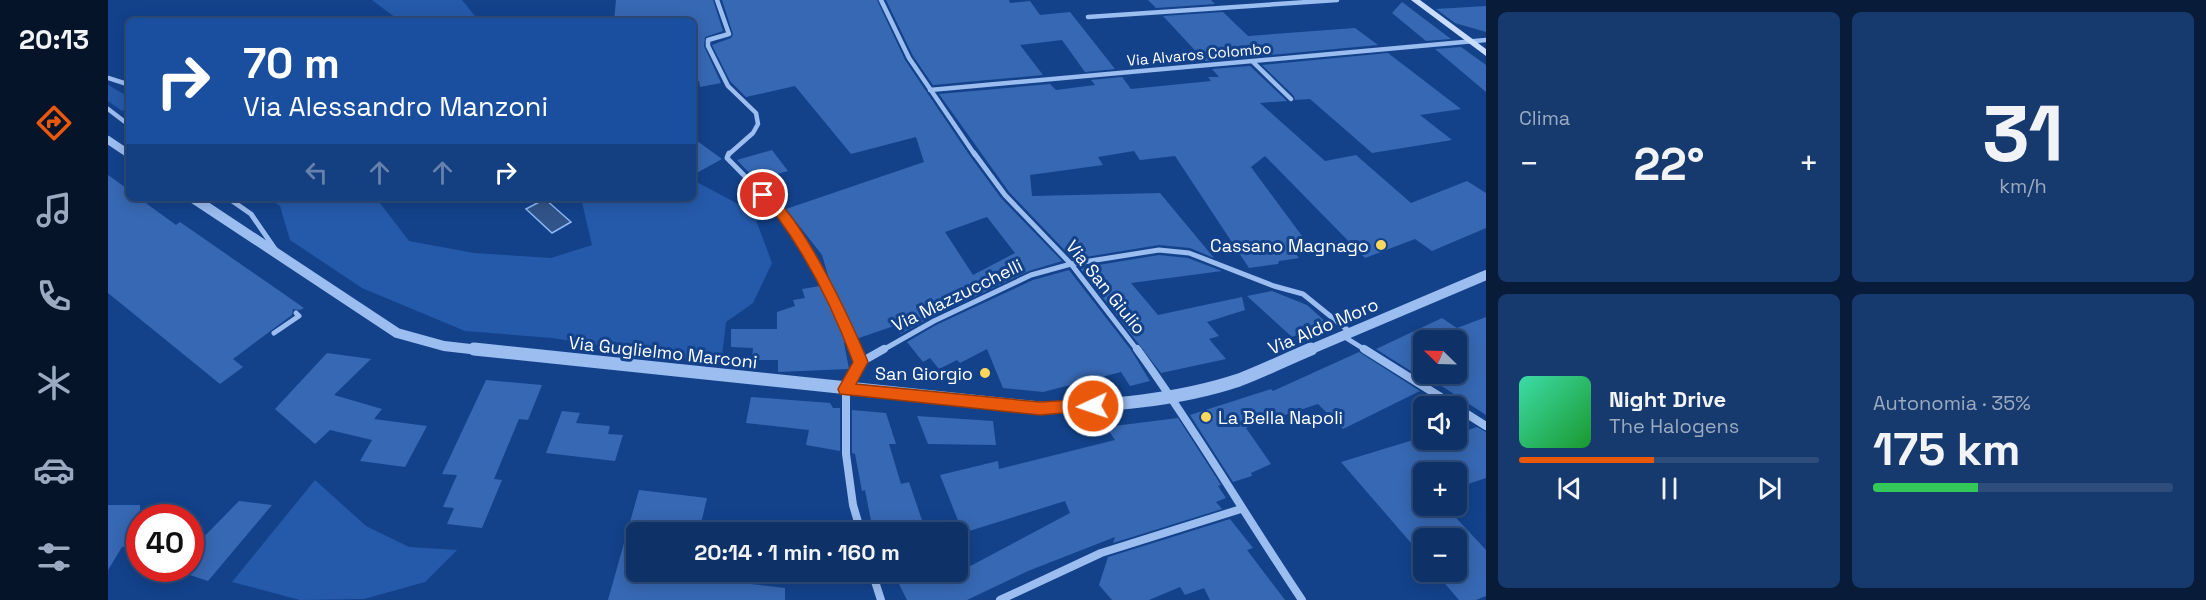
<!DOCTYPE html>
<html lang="it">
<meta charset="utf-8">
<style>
:root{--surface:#0e3268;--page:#173a6e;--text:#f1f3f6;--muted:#9baac0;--line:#2e4d7c;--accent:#ea580c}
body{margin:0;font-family:"Space Grotesk",sans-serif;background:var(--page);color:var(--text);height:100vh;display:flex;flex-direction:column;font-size:22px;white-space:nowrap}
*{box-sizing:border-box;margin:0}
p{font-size:20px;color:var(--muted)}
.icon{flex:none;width:33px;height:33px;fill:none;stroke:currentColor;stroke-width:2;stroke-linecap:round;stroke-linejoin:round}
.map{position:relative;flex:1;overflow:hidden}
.panel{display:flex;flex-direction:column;gap:12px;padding:12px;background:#081c39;width:720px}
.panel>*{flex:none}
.hud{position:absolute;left:18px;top:18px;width:570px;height:183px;border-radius:9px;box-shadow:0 3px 15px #0003,0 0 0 2px var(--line);background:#1a4fa0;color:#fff;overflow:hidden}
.needle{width:39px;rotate:293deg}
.fabs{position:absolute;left:1305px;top:330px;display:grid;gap:12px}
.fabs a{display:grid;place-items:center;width:54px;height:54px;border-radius:9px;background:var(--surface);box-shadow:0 3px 15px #0003,0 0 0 2px var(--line);font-size:30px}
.speed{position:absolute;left:18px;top:504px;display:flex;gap:12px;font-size:30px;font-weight:700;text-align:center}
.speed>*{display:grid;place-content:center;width:78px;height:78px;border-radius:50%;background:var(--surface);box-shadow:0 3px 15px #0003,0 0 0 2px var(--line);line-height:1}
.speed .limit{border:9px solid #d22;background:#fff;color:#111}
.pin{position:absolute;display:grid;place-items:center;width:51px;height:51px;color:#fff;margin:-26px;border:3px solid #fff;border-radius:50%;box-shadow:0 2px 6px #0007}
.me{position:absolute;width:66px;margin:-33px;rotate:267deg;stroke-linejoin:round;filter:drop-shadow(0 0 4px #0008)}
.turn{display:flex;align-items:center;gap:21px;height:126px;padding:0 18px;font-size:27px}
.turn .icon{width:78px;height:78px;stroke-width:2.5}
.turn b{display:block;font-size:42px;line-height:51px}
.lanes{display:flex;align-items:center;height:57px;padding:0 18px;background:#0003;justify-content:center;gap:30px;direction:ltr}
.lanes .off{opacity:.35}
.big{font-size:45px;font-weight:800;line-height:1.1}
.panel .widget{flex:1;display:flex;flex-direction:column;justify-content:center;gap:9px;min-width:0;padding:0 21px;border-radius:9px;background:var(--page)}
.panel .dial{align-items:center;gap:0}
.dial b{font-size:78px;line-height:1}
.song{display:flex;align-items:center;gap:18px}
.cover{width:72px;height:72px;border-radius:9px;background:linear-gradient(135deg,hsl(160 70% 55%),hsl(130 70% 35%))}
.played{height:6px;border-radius:3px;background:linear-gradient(90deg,var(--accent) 45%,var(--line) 45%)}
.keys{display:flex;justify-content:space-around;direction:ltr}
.heat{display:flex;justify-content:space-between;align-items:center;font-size:33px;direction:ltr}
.charge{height:9px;border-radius:4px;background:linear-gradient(90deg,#34c759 35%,var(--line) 0)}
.panel .tiles{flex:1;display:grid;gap:12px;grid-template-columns:repeat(2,1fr)}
.trip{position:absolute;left:518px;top:522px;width:342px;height:60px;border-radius:9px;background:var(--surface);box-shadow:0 3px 15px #0003,0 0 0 2px var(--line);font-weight:800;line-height:60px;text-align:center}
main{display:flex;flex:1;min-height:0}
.menu{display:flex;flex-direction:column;width:108px;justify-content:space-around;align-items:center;background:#06142a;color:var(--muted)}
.menu .icon{width:42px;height:42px}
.menu .selected{color:var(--accent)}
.menu b{font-size:27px;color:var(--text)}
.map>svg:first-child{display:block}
.green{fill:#255aab}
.water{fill:#31548b;stroke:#8db8f4;stroke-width:1.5}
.building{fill:#3768b3;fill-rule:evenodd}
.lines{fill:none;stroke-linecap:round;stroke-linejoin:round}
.pedestrian{stroke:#9bbdf0;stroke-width:5}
.minor-far2{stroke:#9bbdf0;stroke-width:4.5}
.minor-far1{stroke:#9bbdf0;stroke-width:5}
.minor{stroke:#9bbdf0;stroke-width:8}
.tertiary-far2{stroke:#9bbdf0;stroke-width:8}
.tertiary-far1{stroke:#9bbdf0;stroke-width:10}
.tertiary{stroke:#9bbdf0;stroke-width:13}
.secondary{fill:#c9dcfb;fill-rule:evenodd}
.route{fill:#ea580c;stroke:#983908;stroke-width:1.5}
.poi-dot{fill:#ffd85b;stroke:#13428b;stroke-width:2}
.labels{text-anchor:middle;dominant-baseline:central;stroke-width:6;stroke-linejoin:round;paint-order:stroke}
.far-street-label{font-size:15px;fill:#fff;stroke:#13428b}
.poi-label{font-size:18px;fill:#fff;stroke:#13428b;text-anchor:end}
.street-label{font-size:18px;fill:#fff;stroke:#13428b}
</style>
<main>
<nav class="menu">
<b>20:13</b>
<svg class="icon selected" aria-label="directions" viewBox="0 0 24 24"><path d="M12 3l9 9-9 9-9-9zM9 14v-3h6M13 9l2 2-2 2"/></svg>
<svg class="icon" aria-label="music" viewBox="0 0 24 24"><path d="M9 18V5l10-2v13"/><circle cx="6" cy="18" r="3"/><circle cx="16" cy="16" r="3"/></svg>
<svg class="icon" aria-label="phone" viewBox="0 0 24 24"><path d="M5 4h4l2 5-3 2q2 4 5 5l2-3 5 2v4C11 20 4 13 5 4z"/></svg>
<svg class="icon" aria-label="climate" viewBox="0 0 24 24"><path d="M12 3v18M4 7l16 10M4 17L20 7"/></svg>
<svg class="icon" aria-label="car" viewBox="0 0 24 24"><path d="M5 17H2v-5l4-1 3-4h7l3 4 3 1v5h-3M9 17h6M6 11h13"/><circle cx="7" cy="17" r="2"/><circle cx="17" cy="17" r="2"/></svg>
<svg class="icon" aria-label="filters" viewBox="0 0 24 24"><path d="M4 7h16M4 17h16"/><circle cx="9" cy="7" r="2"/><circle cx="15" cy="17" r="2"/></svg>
</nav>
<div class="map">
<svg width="1378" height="600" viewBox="0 0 1378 600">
<rect width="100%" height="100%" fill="#13428b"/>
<!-- green -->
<g class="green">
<path d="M264 0H354L371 21H292Z"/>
<path d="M0 85 21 97V108L14 111 0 101Z"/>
<path d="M585 180 645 212 664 263 645 303 618 322 613 364 444 338 357 331 254 288 182 240 172 206 160 198H268L301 241 366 253 443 258 484 245 473 198H585Z"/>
<path d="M207 480 258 526 301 547 349 550 317 582 256 599 192 600 124 582Z"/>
</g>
<!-- water -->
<path class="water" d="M437 199 463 222 444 233 418 209Z"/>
<!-- building -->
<g class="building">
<path d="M508 0H605L615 31 597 37 596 46 613 83 592 87 591 81 585 83V21H506Z"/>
<path d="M614 0H769L797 60 862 156 893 198 954 261 921 271 824 317 792 334 786 326 748 339 723 285 714 255 678 209 816 162 808 137 743 154 687 86 638 97 622 81 604 45 623 38 625 34ZM879 217 907 253 865 275 837 232Z"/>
<path d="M778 0H901L902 3 922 1 932 15 962 12 1007 69 977 72 954 40 912 45 935 75 825 85 805 56Z"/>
<path d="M1040 0H1103L1107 4 1048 8Z"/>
<path d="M1294 2 1343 39 1318 41 1284 13Z"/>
<path d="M1378 6V32L1347 23 1328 9Z"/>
<path d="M1115 12 1140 36 1247 28 1270 45 1097 61 1055 16Z"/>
<path d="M1353 47 1378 65V92L1327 49Z"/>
<path d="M1280 53 1353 109 1312 115 1344 140 1264 153 1202 99 1187 100 1186 96 1154 65Z"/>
<path d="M1142 66 1179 101 1152 103 1217 161 1248 155 1303 203 1359 181 1378 193V228L1324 251 1307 239 1257 258 1157 156 1143 167 1197 240 1180 244 1191 258 1171 261 1170 264 1141 268 1067 156 1032 160 1026 151 990 157 995 165 922 175 924 196 1052 193 1106 258 1082 248 1051 245 965 259 901 192 831 94 942 84 948 90 987 85 983 80 1014 77 1023 89 1103 81 1100 77H1111L1104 69Z"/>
<path d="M585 138 614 159 585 175Z"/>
<path d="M664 150 680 171 648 180 629 160Z"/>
<path d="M0 175 21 190V198H31L68 225 72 222 196 308 192 310 185 309 184 315 125 359 135 367 112 384 0 293Z"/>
<path d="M1051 255 1080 258 1114 271 1023 283 1050 315 1134 297 1137 310 1099 322 1111 336 1101 339 1118 359 1053 373 972 268Z"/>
<path d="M961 270 1023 350 1042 381 1022 386 1013 372 935 392 895 388 879 349 852 363 849 360 831 369 822 358 815 362 799 342 828 325 925 280Z"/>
<path d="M712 286 739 342 736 343 741 369 670 372V360H644L645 348 623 347V329H669V312L687 306 685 300 697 298 694 289Z"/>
<path d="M1164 291 1199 305 1220 324 1184 337 1139 296Z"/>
<path d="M1378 317V415L1329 383 1325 385 1268 349 1334 318 1349 328ZM1316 340H1348V374H1316Z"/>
<path d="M1251 352 1312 391 1235 429 1210 404 1138 428 1163 464 1143 473 1144 476 1125 482 1082 415 1163 389 1165 391Z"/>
<path d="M219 353 263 359 226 395 274 409 266 419 319 426 297 467 252 461 264 440 222 430 207 444 167 409Z"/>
<path d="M378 380 434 385 420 420 411 419 386 479 394 480 374 528 339 524 346 508 335 507 349 475 334 474Z"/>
<path d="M643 397 722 403 725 408H732V451L698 445 701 430 638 423Z"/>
<path d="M744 410 778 413 788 444H781L793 484 801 482 818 532 765 531 757 490 754 491 747 454 744 453Z"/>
<path d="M454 411 472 413 468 423 502 426 500 434 515 435 507 461 438 453Z"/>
<path d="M809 416 885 421 888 445 820 444Z"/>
<path d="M1070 418 1113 485 1110 486 1118 498 1108 502 1114 509 1005 543 1007 537 920 571 859 600H799L785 572H851L962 513 957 501 855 533 832 475 890 461 891 469 1007 440 998 427Z"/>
<path d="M1369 427 1378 432V478L1348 488V472H1316V506H1337L1378 550V596L1368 600H1351L1327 572H1348V538H1316V558L1233 462 1315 437 1320 443 1330 440H1348V434Z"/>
<path d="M531 490 599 498 591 532H528V572H583L582 577 677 588V600H500Z"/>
<path d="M131 501 164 505 100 581 82 575V551Z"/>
<path d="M0 505H32V531L21 547H14L0 570Z"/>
<path d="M1122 519 1145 548 1139 550 1177 600H1102L1096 588 1077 595 1072 587 1041 600H1004L991 585 1000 557Z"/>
</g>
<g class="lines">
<!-- pedestrian -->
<path class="pedestrian" d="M166 333 191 316 188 313"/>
<!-- minor-far2 -->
<g class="minor-far2">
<path d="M609 0 621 34 600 40V46L620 86 648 113 650 124 645 133 620 155"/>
<path d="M773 0 801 58 867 155"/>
<path d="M980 17 1229 0"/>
<path d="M1145 62 1183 99"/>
<path d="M0 78 19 84 21 90"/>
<path d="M822 90 1378 40"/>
<path d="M0 109 21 125"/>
</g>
<!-- minor-far1 -->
<g class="minor-far1">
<path d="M621 153 619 158 670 210 706 261 748 351"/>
<path d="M866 153 897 195 963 264 1030 351"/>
<path d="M120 198 143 214 167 249"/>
<path d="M1235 336 1259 351"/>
<path d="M773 351 826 321 923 275 963 264 1051 250 1081 253 1166 286 1195 294 1242 332"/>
</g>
<!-- minor -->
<g class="minor">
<path d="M747 349 753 362 738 389V454L745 505 753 532"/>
<path d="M1029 349C1088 430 1138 517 1194 600"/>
<path d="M1256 349 1347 406"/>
<path d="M753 362 776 349"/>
<path d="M1348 407 1378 426"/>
<path d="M764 572 773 600"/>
<path d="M892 600 993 553 1133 509"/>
</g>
<!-- tertiary-far2 -->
<path class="tertiary-far2" d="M0 140 21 154"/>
<!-- tertiary-far1 -->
<g class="tertiary-far1">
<path d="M85 198 289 333 336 346 380 351"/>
<path d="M1199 351 1378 275"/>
</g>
<!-- tertiary -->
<path class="tertiary" d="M366 349 932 408C998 406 1068 401 1131 380 1155 371 1179 359 1203 349"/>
<!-- secondary -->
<path class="secondary" d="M1303 0H1312L1378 49V56Z"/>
</g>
<!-- route -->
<path class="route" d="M655 191C688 201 747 329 760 362L748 384 932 402 985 399 991 401 993 406 991 410 932 415 732 394 730 389 745 362C726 310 701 260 668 215 662 208 654 203 649 195Z"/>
<!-- markers -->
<g class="poi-dot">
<circle cx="1273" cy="245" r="6"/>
<circle cx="877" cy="373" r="6"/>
<circle cx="1098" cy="417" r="6"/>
</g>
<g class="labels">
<!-- far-street labels -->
<g class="far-street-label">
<text transform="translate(1091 54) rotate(-5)">Via Alvaros Colombo</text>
</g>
<!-- poi labels -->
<g class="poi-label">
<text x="1261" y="245">Cassano Magnago</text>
<text x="865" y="373">San Giorgio</text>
<text x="1110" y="417" text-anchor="start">La Bella Napoli</text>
</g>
<!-- street labels -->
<g class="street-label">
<text transform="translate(998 287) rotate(51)">Via San Giulio</text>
<text transform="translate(849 295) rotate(-26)">Via Mazzucchelli</text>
<text transform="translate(1215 326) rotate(-23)">Via Aldo Moro</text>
<text transform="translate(555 352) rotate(6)">Via Guglielmo Marconi</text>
</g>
</g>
</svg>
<div class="fabs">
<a><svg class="needle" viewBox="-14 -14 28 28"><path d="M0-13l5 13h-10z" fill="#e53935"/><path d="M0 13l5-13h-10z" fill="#9baac0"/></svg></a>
<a><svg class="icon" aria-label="sound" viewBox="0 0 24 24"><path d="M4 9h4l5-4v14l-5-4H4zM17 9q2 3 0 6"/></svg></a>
<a>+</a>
<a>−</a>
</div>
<div class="speed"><div class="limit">40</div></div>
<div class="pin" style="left:655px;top:195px;background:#d93025"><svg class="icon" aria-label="arrive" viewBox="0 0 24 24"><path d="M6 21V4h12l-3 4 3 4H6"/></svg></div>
<svg class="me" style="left:985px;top:406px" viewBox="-20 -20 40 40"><circle r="17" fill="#ea580c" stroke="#fff" stroke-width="3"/><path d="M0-11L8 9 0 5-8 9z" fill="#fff"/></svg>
<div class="trip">20:14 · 1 min · 160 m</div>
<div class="hud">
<div class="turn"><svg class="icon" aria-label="right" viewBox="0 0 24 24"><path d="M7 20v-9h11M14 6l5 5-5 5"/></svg><div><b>70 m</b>Via Alessandro Manzoni</div></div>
<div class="lanes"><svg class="icon off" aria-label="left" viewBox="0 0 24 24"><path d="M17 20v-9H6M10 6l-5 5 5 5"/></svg><svg class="icon off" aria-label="ahead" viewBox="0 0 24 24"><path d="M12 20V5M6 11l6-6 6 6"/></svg><svg class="icon off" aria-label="ahead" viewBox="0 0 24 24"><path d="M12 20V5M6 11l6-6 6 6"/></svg><svg class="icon" aria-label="right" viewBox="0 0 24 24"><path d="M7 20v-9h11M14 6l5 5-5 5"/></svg></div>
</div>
</div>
<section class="panel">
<div class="tiles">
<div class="widget"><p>Clima</p>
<div class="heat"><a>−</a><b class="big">22°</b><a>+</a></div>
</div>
<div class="widget dial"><b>31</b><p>km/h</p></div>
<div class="widget">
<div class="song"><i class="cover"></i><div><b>Night Drive</b><p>The Halogens</p></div></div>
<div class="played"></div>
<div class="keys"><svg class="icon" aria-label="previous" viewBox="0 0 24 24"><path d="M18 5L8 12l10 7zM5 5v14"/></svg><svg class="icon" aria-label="pause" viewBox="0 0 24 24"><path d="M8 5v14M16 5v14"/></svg><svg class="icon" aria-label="next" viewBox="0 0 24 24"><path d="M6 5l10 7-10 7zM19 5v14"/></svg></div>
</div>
<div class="widget"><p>Autonomia · 35%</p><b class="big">175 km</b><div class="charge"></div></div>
</div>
</section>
</main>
